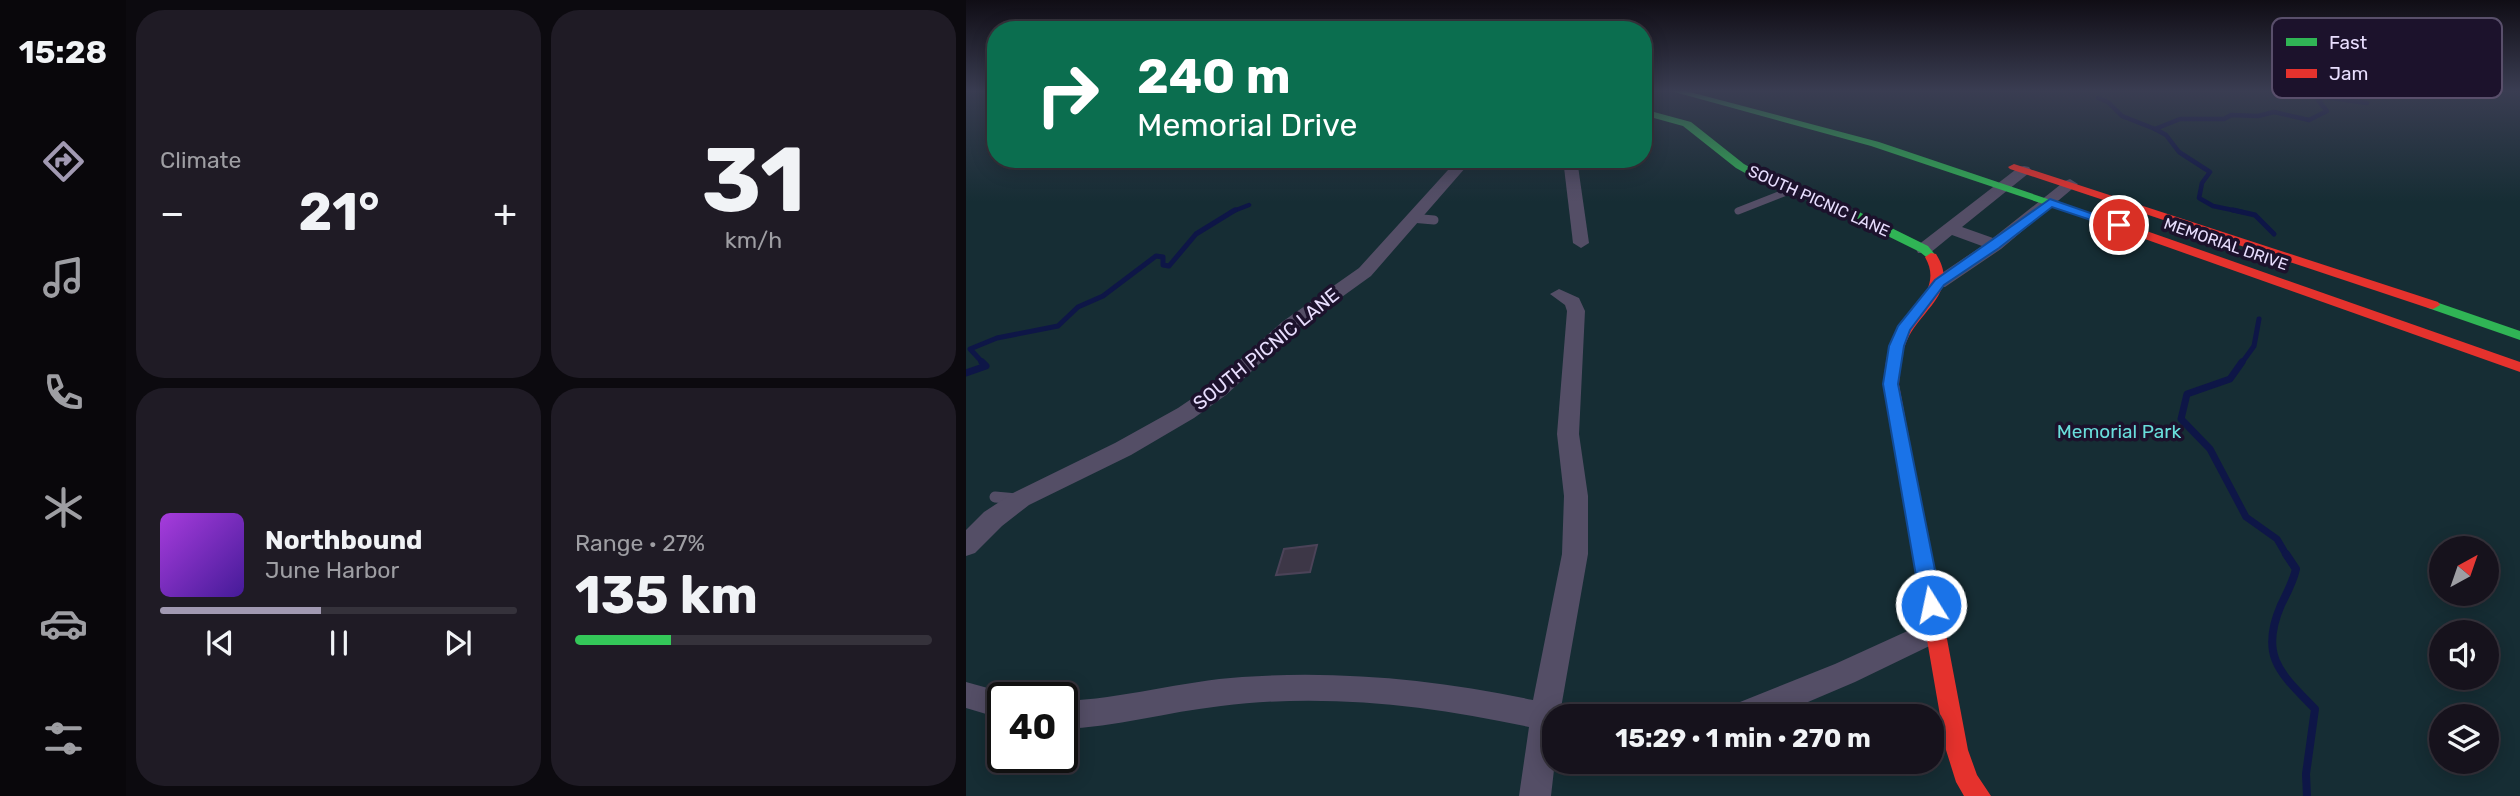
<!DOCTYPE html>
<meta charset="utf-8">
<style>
:root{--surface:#16121c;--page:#1f1b25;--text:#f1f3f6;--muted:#9e9ea3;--line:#35323b;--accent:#a199b2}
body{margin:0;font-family:Rubik,sans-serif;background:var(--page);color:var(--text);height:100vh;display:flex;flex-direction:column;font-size:26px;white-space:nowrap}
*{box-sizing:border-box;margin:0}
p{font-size:23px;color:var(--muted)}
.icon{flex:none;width:38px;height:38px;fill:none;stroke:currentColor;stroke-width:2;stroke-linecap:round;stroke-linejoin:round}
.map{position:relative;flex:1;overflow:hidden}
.panel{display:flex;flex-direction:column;gap:10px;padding:10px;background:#0c0a0f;width:840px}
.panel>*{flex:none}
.hud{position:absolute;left:21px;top:21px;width:665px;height:147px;border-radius:28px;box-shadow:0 4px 18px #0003,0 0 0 2px var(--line);background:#0b6e4f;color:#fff;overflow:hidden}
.needle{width:46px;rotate:40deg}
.buttons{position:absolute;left:1463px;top:536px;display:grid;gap:14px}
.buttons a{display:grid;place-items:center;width:70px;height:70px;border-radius:50%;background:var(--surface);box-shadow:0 4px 18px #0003,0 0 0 2px var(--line);font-size:35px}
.speed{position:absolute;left:21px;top:682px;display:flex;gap:14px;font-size:35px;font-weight:700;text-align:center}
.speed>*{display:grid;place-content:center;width:91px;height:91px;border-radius:50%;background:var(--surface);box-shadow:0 4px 18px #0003,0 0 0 2px var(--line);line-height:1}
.speed .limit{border:4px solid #111;border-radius:10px;background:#fff;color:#111}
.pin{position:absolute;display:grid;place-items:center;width:60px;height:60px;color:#fff;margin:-30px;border:4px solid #fff;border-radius:50%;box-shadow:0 2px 7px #0007}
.me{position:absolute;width:77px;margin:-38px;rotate:350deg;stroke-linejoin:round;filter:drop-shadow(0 0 5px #0008)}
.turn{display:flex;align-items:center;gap:24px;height:147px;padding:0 35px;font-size:32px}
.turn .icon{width:91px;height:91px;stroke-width:2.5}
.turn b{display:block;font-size:49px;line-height:60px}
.big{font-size:52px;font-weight:700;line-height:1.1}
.panel .widget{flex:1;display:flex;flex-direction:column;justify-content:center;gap:10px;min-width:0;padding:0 24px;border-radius:28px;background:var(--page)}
.panel .dial{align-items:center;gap:0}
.dial b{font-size:91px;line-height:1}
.song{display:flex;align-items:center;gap:21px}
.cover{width:84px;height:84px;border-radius:10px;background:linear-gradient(135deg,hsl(280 70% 55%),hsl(260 70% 35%))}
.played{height:7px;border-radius:4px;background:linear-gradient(90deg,var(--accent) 45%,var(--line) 45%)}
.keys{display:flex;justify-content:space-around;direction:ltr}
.heat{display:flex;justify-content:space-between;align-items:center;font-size:38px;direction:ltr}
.charge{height:10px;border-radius:5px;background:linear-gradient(90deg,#34c759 27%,var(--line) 0)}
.panel .tiles{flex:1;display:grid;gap:10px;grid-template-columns:repeat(2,1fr)}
.trip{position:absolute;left:576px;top:704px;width:402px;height:70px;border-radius:28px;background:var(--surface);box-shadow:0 4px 18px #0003,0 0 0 2px var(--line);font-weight:700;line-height:70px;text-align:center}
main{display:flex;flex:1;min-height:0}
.tabs{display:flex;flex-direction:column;width:126px;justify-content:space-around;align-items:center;background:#09070b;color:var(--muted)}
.tabs .icon{width:49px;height:49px}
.tabs .active{color:var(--accent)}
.tabs b{font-size:32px;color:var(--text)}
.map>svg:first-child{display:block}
.green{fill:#162d34;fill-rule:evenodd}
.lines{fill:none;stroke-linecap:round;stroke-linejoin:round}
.stream-far3{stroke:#0e1647;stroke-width:4.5}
.stream-far2{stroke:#0e1647;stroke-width:5}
.stream-far1{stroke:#0e1647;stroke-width:7}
.stream{stroke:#0e1647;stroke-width:8}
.building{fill:#3d3747;stroke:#4b4358;stroke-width:2}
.lane-far2{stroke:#544e66;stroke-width:7}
.lane-far1{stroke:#544e66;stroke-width:9}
.lane{stroke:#544e66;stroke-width:11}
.street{fill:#544e66;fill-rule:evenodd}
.fast{fill:#30b455;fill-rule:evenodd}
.jam{fill:#e5322d;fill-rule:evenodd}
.route{fill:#1a73e8;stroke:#114b97;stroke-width:2}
.labels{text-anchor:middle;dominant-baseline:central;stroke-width:7;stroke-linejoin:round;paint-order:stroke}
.far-street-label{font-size:16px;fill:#e8defe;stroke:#1c122c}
.street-label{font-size:19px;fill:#e8defe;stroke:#1c122c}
.park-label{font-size:19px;fill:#69dedb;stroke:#1c122c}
.key{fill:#1c122c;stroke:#594f6b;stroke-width:2}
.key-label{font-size:19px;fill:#e8defe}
</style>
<main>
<nav class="tabs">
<b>15:28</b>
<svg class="icon active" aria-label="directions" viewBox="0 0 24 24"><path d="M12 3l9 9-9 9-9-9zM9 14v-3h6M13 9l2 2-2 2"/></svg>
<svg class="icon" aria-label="music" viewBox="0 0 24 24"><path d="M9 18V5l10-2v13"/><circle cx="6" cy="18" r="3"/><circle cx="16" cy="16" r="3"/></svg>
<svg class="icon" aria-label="phone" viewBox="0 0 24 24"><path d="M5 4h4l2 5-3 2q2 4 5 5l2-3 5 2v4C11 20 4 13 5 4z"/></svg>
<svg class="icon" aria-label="climate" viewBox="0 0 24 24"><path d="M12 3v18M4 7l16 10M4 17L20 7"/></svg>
<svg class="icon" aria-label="car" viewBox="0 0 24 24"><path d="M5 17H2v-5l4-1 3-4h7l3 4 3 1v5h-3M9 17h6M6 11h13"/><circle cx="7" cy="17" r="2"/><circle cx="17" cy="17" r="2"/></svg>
<svg class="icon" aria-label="filters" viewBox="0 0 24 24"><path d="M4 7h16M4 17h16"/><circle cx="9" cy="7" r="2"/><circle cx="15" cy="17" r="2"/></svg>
</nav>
<section class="panel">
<div class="tiles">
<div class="widget"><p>Climate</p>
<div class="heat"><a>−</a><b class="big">21°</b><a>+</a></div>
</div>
<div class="widget dial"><b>31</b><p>km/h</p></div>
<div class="widget">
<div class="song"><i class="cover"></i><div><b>Northbound</b><p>June Harbor</p></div></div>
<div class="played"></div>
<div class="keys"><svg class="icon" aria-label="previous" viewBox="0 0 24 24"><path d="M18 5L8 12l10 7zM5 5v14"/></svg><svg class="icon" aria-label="pause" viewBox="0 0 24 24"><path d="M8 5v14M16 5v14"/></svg><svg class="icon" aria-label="next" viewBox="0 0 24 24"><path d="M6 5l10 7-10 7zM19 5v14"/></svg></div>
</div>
<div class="widget"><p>Range · 27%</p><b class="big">135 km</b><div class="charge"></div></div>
</div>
</section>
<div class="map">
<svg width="1554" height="796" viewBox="0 0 1554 796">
<rect width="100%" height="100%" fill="#1d1826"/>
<!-- green -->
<path class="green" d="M0 91H30V159H677V91H1554V796H0ZM1475 548H1521V593H1475ZM1475 632H1521V677H1475ZM37 698H96V758H37ZM588 716H966V761H588ZM1475 716H1521V761H1475Z"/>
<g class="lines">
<!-- stream-far3 -->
<g class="stream-far3">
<path d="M1132 98 1142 102 1156 116 1189 129"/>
<path d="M265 212 283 205"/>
<path d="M1276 212 1247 206 1233 198 1236 183 1244 172 1213 152 1200 135 1189 129 1214 119H1258L1265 115 1292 116 1308 112 1343 120 1361 111 1352 100 1359 97 1401 103"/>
</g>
<!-- stream-far2 -->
<g class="stream-far2">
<path d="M1267 210 1289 215 1308 234"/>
<path d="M18 364 4 349 31 338 92 326 112 307 137 296 190 256 197 257V265L203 266 230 234 269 210"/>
<path d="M1275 364 1288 346 1293 319"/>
</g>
<!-- stream-far1 -->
<g class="stream-far1">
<path d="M1276 362 1264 379 1221 394 1215 419 1244 449 1280 517 1311 539 1321 556"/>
<path d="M0 373 20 366 16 362"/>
</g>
<!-- stream -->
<path class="stream" d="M1320 554 1330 569C1327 582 1321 593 1315 605 1293 656 1314 673 1349 709L1340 774 1341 796"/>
</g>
<!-- building -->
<path class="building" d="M351 545 344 572 310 575 318 549Z"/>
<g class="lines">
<!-- lane-far2 -->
<path class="lane-far2" d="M772 211 823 191"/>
<!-- lane-far1 -->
<path class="lane-far1" d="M445 218 468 220"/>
<!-- lane -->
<path class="lane" d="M29 497 51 499"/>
<!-- street -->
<g class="street">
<path d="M492 159H507L405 276 330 330 260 395 228 418 165 455 63 505 36 526 9 553 0 556V530L18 512 47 493 149 443 212 408 246 385 316 322 393 268Z"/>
<path d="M597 159H611L623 243 615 248 607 243Z"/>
<path d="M1058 166 1063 167 1065 170 1063 173 996 227 1027 238 1099 181 1104 179 1112 184 1035 249 979 287H967L964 283 967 279 1016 246 986 235 964 253H952L950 249 952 245 1053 167Z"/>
<path d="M593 289 613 298 619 311 613 434 622 496V554L595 708 601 716H588L589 761 585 796H553L563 727C463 705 357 693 255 706 201 712 150 727 96 729V701C157 699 215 681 276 677 374 670 472 680 567 700L596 554 598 496 591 434 601 311 599 305 584 294Z"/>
<path d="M970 618 980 622 984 630 980 638 889 682 809 716H759L764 706 869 664Z"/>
<path d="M0 682 47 695 49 698H37V719L0 708Z"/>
</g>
<!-- fast -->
<g class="fast">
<path d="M705 91H720L913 142 1138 218 1132 222 1128 221 905 146Z"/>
<path d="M677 109 725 122 778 164 807 180 889 210 962 246 971 257 965 261 954 252 881 216 799 184 770 168 717 126 677 115Z"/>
<path d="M1467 301 1554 331V340L1462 308 1460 305Z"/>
</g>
<!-- jam -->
<g class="jam">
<path d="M1048 164 1472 302 1474 305 1467 309 1462 308 1044 169 1042 167Z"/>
<path d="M1132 214 1554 362V372L1128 221 1126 218Z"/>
<path d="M965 253 970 254C993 290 959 307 943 336 935 351 934 369 933 385L1002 750 1011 775 1025 796H998L990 782 980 750 917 385C919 369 920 351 928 337 942 310 978 290 959 257Z"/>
</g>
</g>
<!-- sky -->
<linearGradient id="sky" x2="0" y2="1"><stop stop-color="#100d15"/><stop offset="0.45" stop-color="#3a3d52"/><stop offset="1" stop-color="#3a3d52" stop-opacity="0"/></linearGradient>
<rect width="1554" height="202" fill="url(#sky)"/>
<!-- route -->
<path class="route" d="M1084 199 1159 225 1153 229 1149 228 1086 207 1033 248 978 285 944 330 938 346 932 384 976 605 973 611 965 614 958 611 955 605 917 384 923 346 932 326 969 280Z"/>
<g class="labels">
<!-- far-street labels -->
<g class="far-street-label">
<text transform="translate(853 201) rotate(24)">SOUTH PICNIC LANE</text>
<text transform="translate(1260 244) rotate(19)">MEMORIAL DRIVE</text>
</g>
<!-- street labels -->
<g class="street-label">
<text transform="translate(300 349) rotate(-39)">SOUTH PICNIC LANE</text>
</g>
<!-- park labels -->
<g class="park-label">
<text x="1153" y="431">Memorial Park</text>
</g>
</g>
<!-- legend -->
<rect x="1306" y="18" width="230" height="80" rx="10" class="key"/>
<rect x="1320" y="38" width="31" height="8" fill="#30b455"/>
<rect x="1320" y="69" width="31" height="9" fill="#e5322d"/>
<g class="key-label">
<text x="1363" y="49">Fast</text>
<text x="1363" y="80">Jam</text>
</g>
</svg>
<div class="buttons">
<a><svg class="needle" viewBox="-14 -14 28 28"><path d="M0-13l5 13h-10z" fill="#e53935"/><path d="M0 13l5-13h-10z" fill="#9e9ea3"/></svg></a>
<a><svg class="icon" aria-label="sound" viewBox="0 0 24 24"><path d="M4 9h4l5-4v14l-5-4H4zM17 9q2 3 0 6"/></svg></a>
<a><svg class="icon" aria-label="layers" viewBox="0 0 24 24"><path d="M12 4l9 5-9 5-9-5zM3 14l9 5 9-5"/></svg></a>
</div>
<div class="speed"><div class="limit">40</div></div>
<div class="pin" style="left:1153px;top:225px;background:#d93025"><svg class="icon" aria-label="arrive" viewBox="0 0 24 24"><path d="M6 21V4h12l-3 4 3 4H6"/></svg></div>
<svg class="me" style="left:965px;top:605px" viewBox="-20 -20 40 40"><circle r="17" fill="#1a73e8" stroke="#fff" stroke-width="3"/><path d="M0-11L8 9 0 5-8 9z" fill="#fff"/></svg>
<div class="trip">15:29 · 1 min · 270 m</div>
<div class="hud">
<div class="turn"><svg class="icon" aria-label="right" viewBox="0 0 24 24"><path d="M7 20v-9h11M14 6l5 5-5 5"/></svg><div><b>240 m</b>Memorial Drive</div></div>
</div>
</div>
</main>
